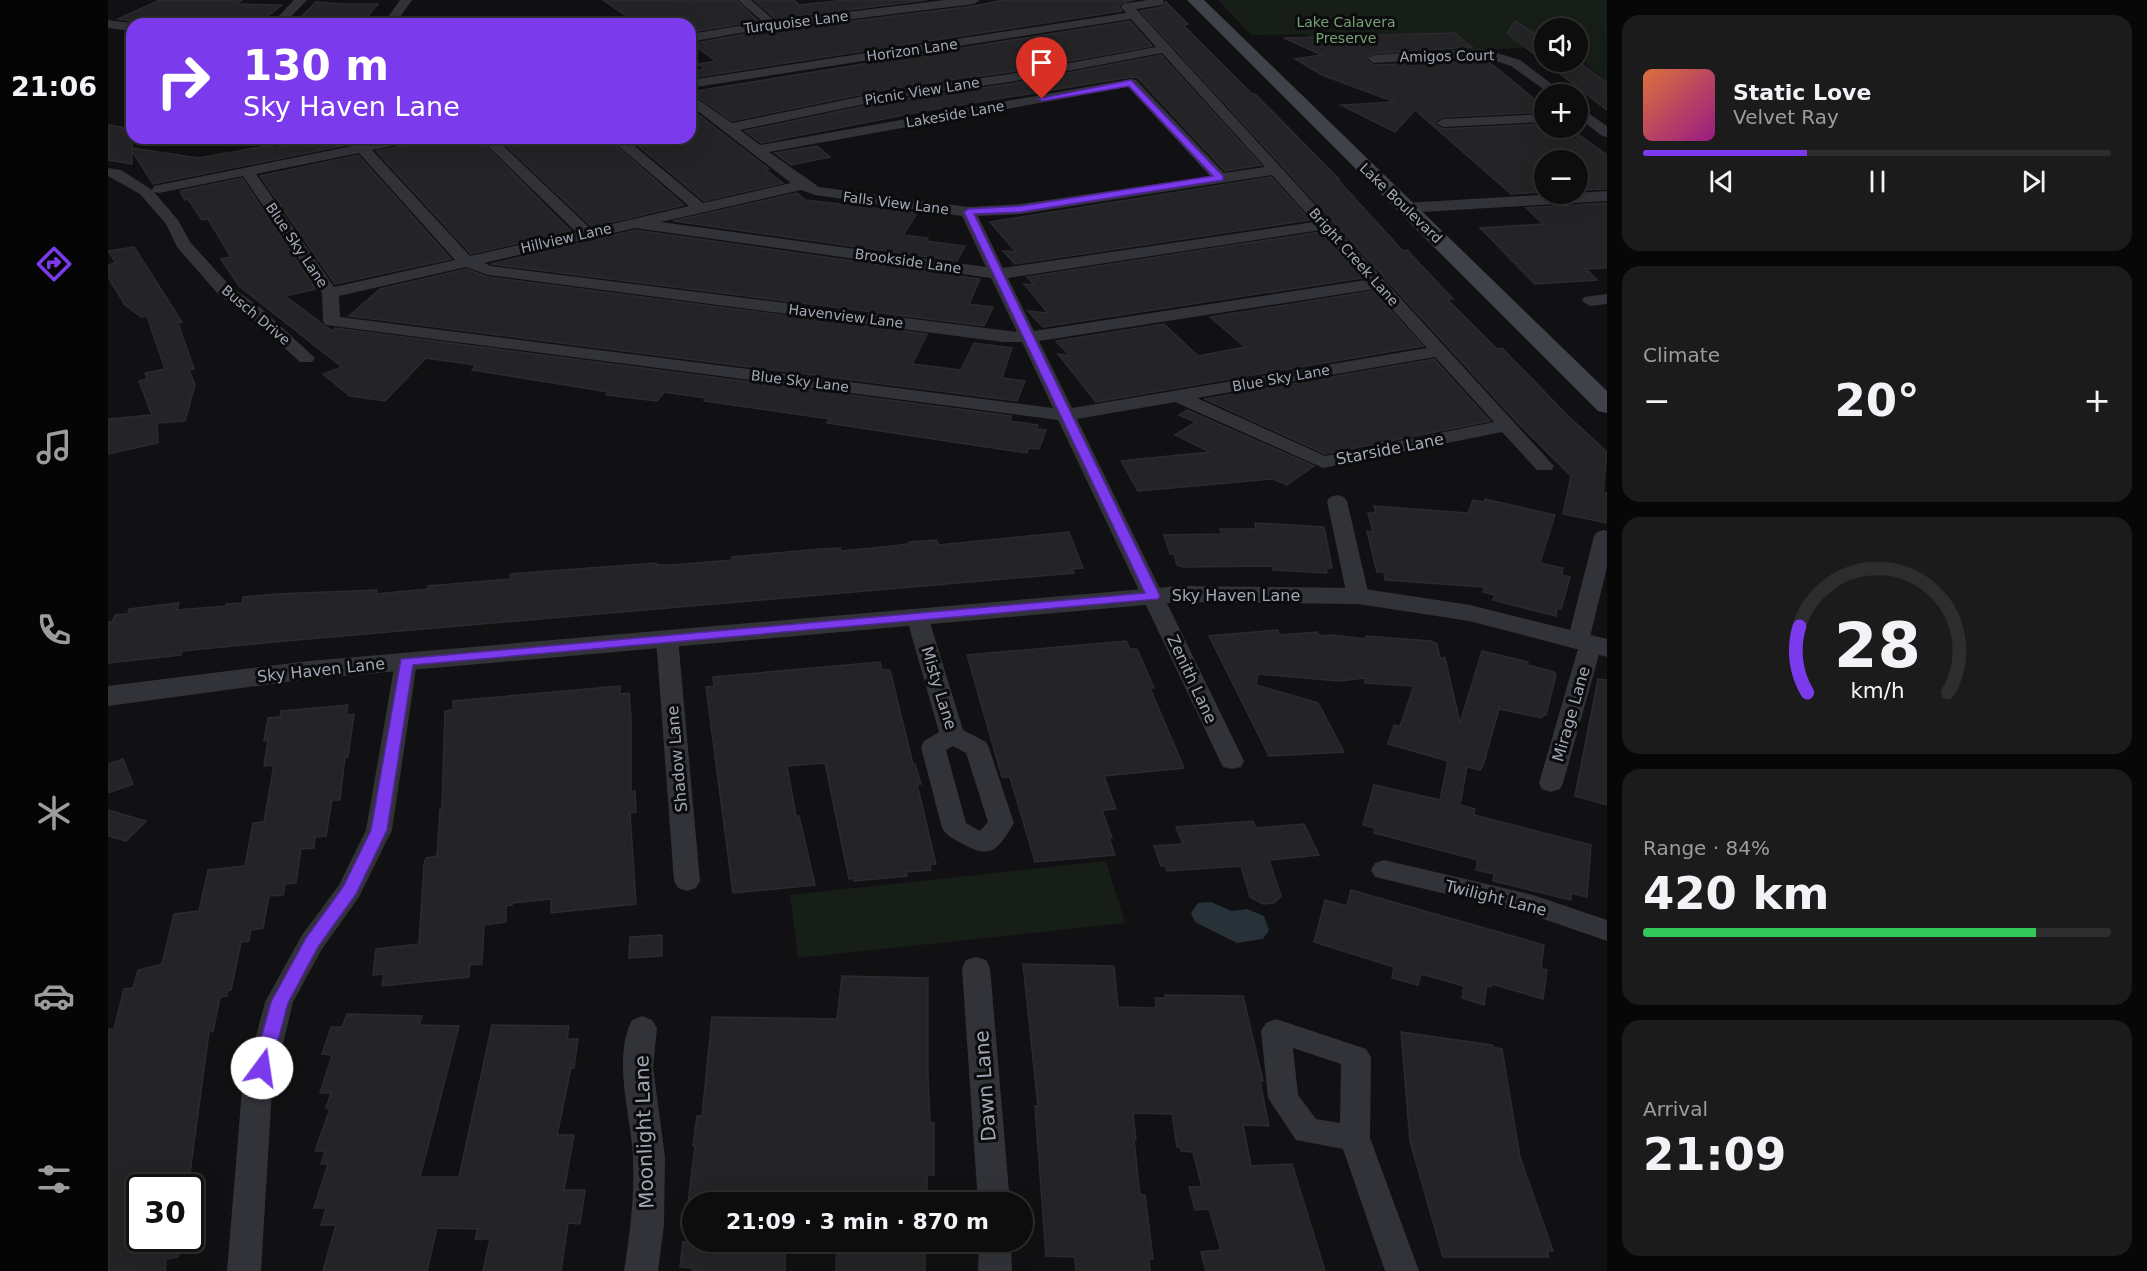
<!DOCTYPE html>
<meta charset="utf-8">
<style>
:root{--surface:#0d0d0e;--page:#1b1b1c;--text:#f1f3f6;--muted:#9a9c9e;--line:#2d2d2e;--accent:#7c3aed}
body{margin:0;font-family:"DejaVu Sans",sans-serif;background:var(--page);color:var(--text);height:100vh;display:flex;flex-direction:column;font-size:22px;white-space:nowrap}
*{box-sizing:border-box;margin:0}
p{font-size:20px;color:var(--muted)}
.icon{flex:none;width:33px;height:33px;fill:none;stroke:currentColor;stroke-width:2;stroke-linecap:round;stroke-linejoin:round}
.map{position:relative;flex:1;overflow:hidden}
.side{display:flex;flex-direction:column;gap:15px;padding:15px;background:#070708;width:540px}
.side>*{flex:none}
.banner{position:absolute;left:18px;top:18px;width:570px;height:126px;border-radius:18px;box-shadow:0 6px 24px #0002,0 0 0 2px var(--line);background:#7c3aed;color:#fff;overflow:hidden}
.buttons{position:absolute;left:1426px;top:18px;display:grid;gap:12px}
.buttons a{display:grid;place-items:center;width:54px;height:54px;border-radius:50%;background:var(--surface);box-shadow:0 6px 24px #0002,0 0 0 2px var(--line);font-size:30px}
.speed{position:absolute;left:18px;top:1174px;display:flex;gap:12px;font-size:30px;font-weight:700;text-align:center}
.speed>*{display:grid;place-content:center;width:78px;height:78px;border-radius:50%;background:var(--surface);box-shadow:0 6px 24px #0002,0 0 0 2px var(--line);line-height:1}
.speed .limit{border:3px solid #111;border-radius:9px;background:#fff;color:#111}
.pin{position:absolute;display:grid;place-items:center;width:51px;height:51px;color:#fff;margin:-62px -26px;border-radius:50% 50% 50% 0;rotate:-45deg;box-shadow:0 0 6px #0007}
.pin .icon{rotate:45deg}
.me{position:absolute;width:66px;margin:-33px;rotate:14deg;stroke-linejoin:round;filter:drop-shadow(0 0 4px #0008)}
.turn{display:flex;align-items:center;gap:21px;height:126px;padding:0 18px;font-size:27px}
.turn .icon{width:78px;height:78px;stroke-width:2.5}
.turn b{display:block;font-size:42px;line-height:51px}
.big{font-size:45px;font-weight:700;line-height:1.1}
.side .tile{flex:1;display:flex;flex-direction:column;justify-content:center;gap:9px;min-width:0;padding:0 21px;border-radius:18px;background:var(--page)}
.side .dial{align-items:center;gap:0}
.dial svg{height:156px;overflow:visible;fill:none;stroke:var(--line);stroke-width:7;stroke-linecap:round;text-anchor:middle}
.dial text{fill:var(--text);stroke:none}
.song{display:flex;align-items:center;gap:18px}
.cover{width:72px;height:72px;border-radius:9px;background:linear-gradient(135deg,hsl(20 70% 55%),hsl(310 70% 35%))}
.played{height:6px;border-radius:3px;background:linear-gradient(90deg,var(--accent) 35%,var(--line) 35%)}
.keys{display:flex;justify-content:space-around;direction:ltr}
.heat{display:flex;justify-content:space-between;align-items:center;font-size:33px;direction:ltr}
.charge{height:9px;border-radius:4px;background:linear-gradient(90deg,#34c759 84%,var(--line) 0)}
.trip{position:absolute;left:574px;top:1192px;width:351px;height:60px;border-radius:30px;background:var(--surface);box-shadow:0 6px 24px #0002,0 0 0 2px var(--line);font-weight:700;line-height:60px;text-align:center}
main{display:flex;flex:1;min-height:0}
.tabs{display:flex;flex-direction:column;width:108px;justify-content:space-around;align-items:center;background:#050506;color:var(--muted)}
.tabs .icon{width:42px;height:42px}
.tabs .selected{color:var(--accent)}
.tabs b{font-size:27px;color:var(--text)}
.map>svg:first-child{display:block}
.green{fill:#171e18}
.water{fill:#273138}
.building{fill:#242427;stroke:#2b2b2f;stroke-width:1.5}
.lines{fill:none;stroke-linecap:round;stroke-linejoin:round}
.minor{fill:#323339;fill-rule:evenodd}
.tertiary{fill:#323339;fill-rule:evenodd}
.secondary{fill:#404249;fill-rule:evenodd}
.route{fill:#7c3aed;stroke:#51269a;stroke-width:1.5}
.labels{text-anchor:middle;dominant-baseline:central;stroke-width:6;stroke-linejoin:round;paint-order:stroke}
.far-street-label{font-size:14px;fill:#a1a8b5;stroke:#0c0c0e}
.far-park-label{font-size:14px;fill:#76a376;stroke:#0c0c0e}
.street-label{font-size:16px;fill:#a1a8b5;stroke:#0c0c0e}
.near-street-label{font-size:20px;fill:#a1a8b5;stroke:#0c0c0e}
</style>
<main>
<nav class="tabs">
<b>21:06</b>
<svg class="icon selected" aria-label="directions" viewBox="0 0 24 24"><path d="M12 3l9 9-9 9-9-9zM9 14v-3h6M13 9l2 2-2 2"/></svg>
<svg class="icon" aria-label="music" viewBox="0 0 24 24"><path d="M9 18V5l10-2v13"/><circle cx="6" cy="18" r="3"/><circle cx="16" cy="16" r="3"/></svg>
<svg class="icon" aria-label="phone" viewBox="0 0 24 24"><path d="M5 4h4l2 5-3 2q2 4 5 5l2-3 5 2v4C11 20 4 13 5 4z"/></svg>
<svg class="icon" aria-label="climate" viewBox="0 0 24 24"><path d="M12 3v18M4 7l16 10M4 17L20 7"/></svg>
<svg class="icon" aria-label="car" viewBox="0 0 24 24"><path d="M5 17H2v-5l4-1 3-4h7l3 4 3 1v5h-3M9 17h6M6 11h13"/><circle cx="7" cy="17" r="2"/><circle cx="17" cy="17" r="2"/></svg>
<svg class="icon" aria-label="filters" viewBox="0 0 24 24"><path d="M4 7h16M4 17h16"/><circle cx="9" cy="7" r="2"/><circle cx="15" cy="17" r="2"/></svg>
</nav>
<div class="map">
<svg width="1499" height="1271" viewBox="0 0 1499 1271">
<rect width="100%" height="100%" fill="#111113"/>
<!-- green -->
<g class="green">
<path d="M1110 0H1499V82L1470 57V28H1437V46L1225 61 1199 34 1143 35Z"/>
<path d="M998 861 1017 923 690 958 682 895Z"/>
</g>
<!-- water -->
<path class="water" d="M1103 902 1124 911 1139 909 1156 916 1161 930 1155 939 1129 943 1087 922 1083 913 1090 903Z"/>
<!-- building -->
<g class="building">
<path d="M52 0H134L129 4 174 5 150 24H42L10 19Z"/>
<path d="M495 0H628L650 21 582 32V24H530Z"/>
<path d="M646 0H686L691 5 737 0H819L668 19Z"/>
<path d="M896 0H1026L1013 3 1011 7 1014 11 582 78V72L596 69 590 64 608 61 584 44 631 35 866 6Z"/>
<path d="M208 2 236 4H270L253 24 188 22Z"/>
<path d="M1058 2 1080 24 1075 25 1144 94H1147L1231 179H1229L1295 251 1299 250 1345 299H1339L1389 349 1394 348 1459 415 1499 452 1495 492 1499 493V523L1455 514 1463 476 1408 421 1032 11 1054 7Z"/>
<path d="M1022 21 1044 46 902 72 785 88 624 121 582 92Z"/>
<path d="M1407 21 1437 40V62L1470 61 1499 83V110L1399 33Z"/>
<path d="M1346 33 1364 47 1266 53 1258 60 1266 65 1380 61 1437 108V112L1335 117 1327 121V125L1335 129 1437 124V128H1461L1499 155V189L1470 190V160H1437V192L1403 194 1307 110 1287 132 1233 105 1287 102 1214 75 1187 59 1214 55 1176 38Z"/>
<path d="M1053 55 1153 165 1117 171 1030 78 1023 77 822 110 653 143 637 131 785 100 902 84Z"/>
<path d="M582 108 661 169 658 170 675 183 596 201 521 138H582Z"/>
<path d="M0 125 24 129V148L91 158 164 145 166 148 190 143 191 145 229 138H273L45 184 24 151V164L0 160Z"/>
<path d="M314 138H370L463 231 363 254 268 151 310 143Z"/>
<path d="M390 138H499L576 205 484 227Z"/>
<path d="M709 146 722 157 683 165 667 153Z"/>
<path d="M250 155 343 259 227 284 152 176Z"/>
<path d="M1163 177 1202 220 907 264 895 251 908 252 882 222Z"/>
<path d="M134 178 208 289 177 296 224 331 227 328 903 416 902 421 930 425 928 429 938 430 931 449 921 448 919 453 719 423 722 419 596 401 598 398 556 392 549 401 498 395 501 392 364 370 368 365 318 358 277 401 242 396 215 374 234 367 131 286 113 259 123 257 100 219 94 220 80 199 77 200 72 191Z"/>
<path d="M689 193 697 200 809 213 795 235 820 238 818 241 857 246 849 261 565 221Z"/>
<path d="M1499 203V268L1478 269 1489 280 1427 284 1372 228 1435 224 1418 208Z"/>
<path d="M527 230 872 279 861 304 885 307 876 326 383 264Z"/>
<path d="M1212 232 1254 278 935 327 920 311 940 313 916 284 926 285 919 277Z"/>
<path d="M26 247 74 322 70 323 86 369 81 370 87 385 77 421 49 423 50 443 0 454V419L44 415 31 381 39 379 37 373 57 369 39 316 33 317 17 305 0 277V265L8 263 0 251Z"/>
<path d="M358 269 380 277 819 334 804 364 853 370 866 343 904 348 894 378 917 381 909 401 241 316 272 289Z"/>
<path d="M1265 291 1315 346 988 402 950 354 962 356 948 341 1056 324 1090 356 1137 347 1102 317Z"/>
<path d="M1326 359 1382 421 1217 454 1097 399Z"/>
<path d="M1079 410 1206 466 1179 485 1165 479 1030 491 1013 461 1102 452 1067 435 1088 422 1071 415Z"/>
<path d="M1377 499 1447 515 1432 563 1455 568 1454 575 1462 577 1453 609 1449 608 1448 616 1385 600 1387 595 1375 592 1377 587 1277 580 1276 572H1269L1259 531 1265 532 1260 513H1268L1266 506 1360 513 1365 500 1376 502Z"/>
<path d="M1147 523 1216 527 1224 568H1218L1219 573 1165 570 1164 566 1076 567 1069 565 1066 554H1062L1056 535 1114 534 1112 529H1148Z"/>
<path d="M961 532 975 568 964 569 966 573 177 641 74 651 73 655 0 663V622H4L7 615 20 614 21 609 71 603 69 610 118 606V604L134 603 135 597 168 594 269 590 268 594 320 589V586L402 579V574L548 563V565H564L624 560V557L712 549 732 548 733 551 775 547 801 544V542L828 540 831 545Z"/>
<path d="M1169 630 1172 635 1209 632 1212 636 1224 635 1258 639V636L1323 641 1329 644 1332 658H1337L1352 723 1374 651 1420 662 1419 665 1446 672 1448 675 1438 715H1435L1434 718 1391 709 1375 766 1372 770 1359 767 1352 805 1367 809 1366 815 1483 845 1479 897 1463 893V900L1385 881 1386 874 1368 870 1370 860 1266 833 1267 828 1255 825 1266 785 1332 800 1340 761 1280 744 1286 725 1292 726 1306 686 1257 683V678L1231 681 1150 674 1148 685 1210 703 1236 752 1161 756 1101 636Z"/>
<path d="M1018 641 1022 649H1029L1046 688H1042L1076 768 996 776 1008 809 994 810 1004 838H1001L1007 855 927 862 902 777H894L859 655Z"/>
<path d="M772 662 774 670H782L805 764H807L813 784H809L828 864 822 865 823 870 798 872 799 876 746 881V878L741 879 717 763 679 766 688 816H691L707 885 625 893 598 687 606 686 605 677Z"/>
<path d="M1490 679 1499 680V805L1467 796Z"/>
<path d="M512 686V694L521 693 523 718V792L527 791 528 812 522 813 528 904 443 913V899L404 903V905L398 906V922L376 925 374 964 362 965 361 977 274 986 276 974 265 975 268 949 311 944 316 864 318 858 329 856 332 809H334L337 711 345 710V701Z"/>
<path d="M240 705 238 715 246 714 240 757H237L232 800H224L218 836 207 837 206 848 193 849 188 883 177 884 175 895 161 896 155 928 143 930 141 941 133 942 123 990 119 991V996L112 997 105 1031 101 1032 80 1188H32V1239H73L70 1257 58 1259 57 1271H0V1029H6L16 989 25 988 30 970 54 964 66 914 91 911 100 870 137 866 145 823 156 822 166 765 156 766 160 740 156 741 160 718 172 717 173 711Z"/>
<path d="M15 759 25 784 0 793V764Z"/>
<path d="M0 810 38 821 18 841 0 836Z"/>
<path d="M1145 821 1148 828 1196 824 1211 855 1161 860 1173 896 1166 903 1155 904 1142 897 1133 866 1059 871 1057 866H1053L1046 846 1075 844 1068 827Z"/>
<path d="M1243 890 1436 945 1433 968 1439 970 1435 999 1384 984 1383 987 1379 985 1376 1005 1354 998 1356 986 1313 974 1310 985 1284 978 1286 967 1206 942 1217 900 1239 906Z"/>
<path d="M554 935V956L521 958 522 937Z"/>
<path d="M915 964 1006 966 1010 1007 1048 1008 1047 998H1058L1057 995 1135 996 1155 1081H1152L1161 1126 1135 1125 1143 1166 1184 1164 1217 1271H1098L1093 1252 1113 1250 1101 1209 1087 1210 1081 1187H1094L1085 1152 1073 1151V1148L1069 1147 1064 1114 1025 1113 1028 1140H1026L1032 1195H1037L1045 1259 1041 1258 1042 1271H968L967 1257 938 1256 927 1106H930Z"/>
<path d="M734 976 820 978V1077L822 1123H826V1175H819V1203H580L587 1146H585L589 1116H594L604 1017 729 1019Z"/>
<path d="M239 1014 314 1016 311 1025 351 1026 312 1177H351L384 1025 461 1026 459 1039H470L466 1068H463L449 1135H466L456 1190H477L472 1224 460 1223 453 1271H375L382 1239H367L370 1229 329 1228 319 1271H215L228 1225H213L218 1208H206L220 1164H213L217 1151H207L222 1109 218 1108 223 1093H212L224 1055 214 1054 223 1027H234Z"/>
<path d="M1293 1032 1384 1045 1385 1047 1394 1049 1412 1157 1445 1251H1439L1441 1257H1335L1302 1141Z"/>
<path d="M575 1242H678L677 1271H584L585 1268 572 1267Z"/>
<path d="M729 1242H817V1271H728Z"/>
</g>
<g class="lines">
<!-- minor -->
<g class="minor">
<path d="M186 0H199L176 24H163Z"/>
<path d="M292 0H304L287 24H275Z"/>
<path d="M630 0H643L667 21 837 0H872L866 4 631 33 582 42V34L655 22Z"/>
<path d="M1040 0H1055L1056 2 1054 5 1028 9 1446 466 1443 470H1429L1394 432 1215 468 1067 402 969 419 1136 761 1133 767 1124 769 1115 767 1112 761 950 420 218 325 215 321 214 293 135 176 51 193 46 192 70 220 82 242 123 287 153 308 207 358 204 362H192L141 316 111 295 69 247 58 224 32 194 0 176V168L13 170 44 190 46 186 51 185 254 144 284 138H312L310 141 264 150 362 256 468 232 372 138H387L483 229 581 206 501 138H517L595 203 683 183 582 105V94L624 123 785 90 902 74 1048 47 1023 19 582 88V80L1018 13 1013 7 1015 4ZM1054 53 1157 167 1116 173 1028 80 1023 79 652 145 632 130 785 98 902 82ZM1020 87 1102 176 913 204 860 207 711 187 661 152ZM251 153 347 260 226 287 148 174ZM1164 175 1206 222 895 268 870 216 913 214ZM693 190 707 195 854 216 878 267 553 222ZM527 228 883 278 909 332 383 266 376 263ZM1213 230 1258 280 926 331 900 278ZM358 267 380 275 895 342H914L945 408 232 317 231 296ZM1266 289 1319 348 964 408 931 341ZM1327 357 1386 422 1217 456 1089 398Z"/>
<path d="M0 20 24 23 27 24H24V31L0 28Z"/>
<path d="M1376 49 1412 60 1457 94H1442L1403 66 1376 57 1266 63 1260 59 1266 55Z"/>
<path d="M1470 106 1499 126V137L1494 136 1470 117Z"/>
<path d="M1437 114V122L1335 127 1328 123 1335 119Z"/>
<path d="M1499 191V201L1297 213 1289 208 1297 203Z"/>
<path d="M1499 294V304L1482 306 1474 301 1476 297Z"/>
<path d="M1229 495 1236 497 1239 501 1261 596 1258 601 1250 603 1242 601 1239 596 1219 501 1222 497Z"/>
<path d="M1496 530 1499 531V567L1482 637 1491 639 1494 644 1455 783 1452 789 1443 792 1434 789 1431 783 1470 649 1462 647 1459 642 1486 536 1489 532Z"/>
<path d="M809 609 817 611 820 616 855 730 878 742 881 748 906 823C889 851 883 860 853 843 845 839 839 836 834 828L813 747 816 741 831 732 798 616 801 611ZM845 746 858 753 880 822 872 831 858 823 838 750Z"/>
<path d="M559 631 567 633 570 638 592 881 588 888 579 891 570 888 566 881 548 638 551 633Z"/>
<path d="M298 655 306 657 309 662 284 830 251 897 214 949 185 1002 164 1090 153 1271H119L134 1090 157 1002 194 935 231 885 258 830 287 662 290 657Z"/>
<path d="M1276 860 1425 895 1499 920V941L1421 914 1267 877 1263 870 1267 863Z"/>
<path d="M868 957 878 960 882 968 902 1203H870L854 968 858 960Z"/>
<path d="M534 1016 544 1020 549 1028 545 1067 557 1157 556 1225 550 1271H516C522 1233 527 1195 525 1156 523 1116 504 1057 524 1020Z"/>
<path d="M1168 1019 1258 1049 1263 1057 1262 1138 1311 1271H1277L1235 1149 1188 1140 1160 1098 1153 1031 1158 1023ZM1185 1048 1233 1064 1232 1123 1208 1119 1190 1095Z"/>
<path d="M871 1242H903L904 1271H870Z"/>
</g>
<!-- tertiary -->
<path class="tertiary" d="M1071 586 1250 588 1362 605 1499 639V657L1361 621 1250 604 1071 602 201 679 0 706V686L201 661Z"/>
<!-- secondary -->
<path class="secondary" d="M1079 0H1096L1499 391V413L1490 411Z"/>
</g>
<!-- route -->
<path class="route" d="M1023 80 1115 176V180L913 212 866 214 1052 596 1050 599 305 665 279 830 248 894 210 947 180 1003 161 1074 154 1076 148 1074 145 1068 163 1002 198 938 235 887 263 830 293 659 1037 593 856 212 860 209 913 206 1105 176 1021 86 934 101 930 99Z"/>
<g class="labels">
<!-- far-street labels -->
<g class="far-street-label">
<text transform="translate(688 22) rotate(-7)">Turquoise Lane</text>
<text transform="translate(804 50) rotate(-8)">Horizon Lane</text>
<text transform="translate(1339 56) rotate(-1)">Amigos Court</text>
<text transform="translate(814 91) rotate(-9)">Picnic View Lane</text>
<text transform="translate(847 114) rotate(-10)">Lakeside Lane</text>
<text transform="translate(788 203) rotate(7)">Falls View Lane</text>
<text transform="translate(1293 203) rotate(44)">Lake Boulevard</text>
<text transform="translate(458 238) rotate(-13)">Hillview Lane</text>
<text transform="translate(189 245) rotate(56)">Blue Sky Lane</text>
<text transform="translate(1246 257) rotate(48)">Bright Creek Lane</text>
<text transform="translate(800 261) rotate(8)">Brookside Lane</text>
<text transform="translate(148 315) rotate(40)">Busch Drive</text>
<text transform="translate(738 316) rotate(7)">Havenview Lane</text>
<text transform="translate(1173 378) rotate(-10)">Blue Sky Lane</text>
<text transform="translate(692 381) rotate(7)">Blue Sky Lane</text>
</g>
<!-- far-park labels -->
<g class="far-park-label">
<text x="1238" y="22">Lake Calavera<tspan x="1238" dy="16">Preserve</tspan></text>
</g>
<!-- street labels -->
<g class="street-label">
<text transform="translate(1282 449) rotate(-11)">Starside Lane</text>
<text x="1128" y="595">Sky Haven Lane</text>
<text transform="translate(213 670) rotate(-6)">Sky Haven Lane</text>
<text transform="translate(1084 679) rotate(65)">Zenith Lane</text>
<text transform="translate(831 688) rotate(73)">Misty Lane</text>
<text transform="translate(1463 714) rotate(-74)">Mirage Lane</text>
<text transform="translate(569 759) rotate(-95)">Shadow Lane</text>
<text transform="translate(1388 898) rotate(14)">Twilight Lane</text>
</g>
<!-- near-street labels -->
<g class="near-street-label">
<text transform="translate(877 1086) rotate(-94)">Dawn Lane</text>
<text transform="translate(536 1132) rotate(-92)">Moonlight Lane</text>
</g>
</g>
</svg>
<div class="buttons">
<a><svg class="icon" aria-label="sound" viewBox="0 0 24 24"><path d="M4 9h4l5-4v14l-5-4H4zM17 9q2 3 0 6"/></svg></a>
<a>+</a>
<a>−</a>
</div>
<div class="speed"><div class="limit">30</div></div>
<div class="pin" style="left:934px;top:99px;background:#d93025"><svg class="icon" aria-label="arrive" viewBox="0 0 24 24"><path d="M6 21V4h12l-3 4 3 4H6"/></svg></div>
<svg class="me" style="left:154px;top:1068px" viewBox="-20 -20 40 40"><circle r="19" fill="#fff"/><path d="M0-13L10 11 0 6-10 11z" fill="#7c3aed"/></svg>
<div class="trip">21:09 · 3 min · 870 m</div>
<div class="banner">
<div class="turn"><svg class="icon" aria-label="right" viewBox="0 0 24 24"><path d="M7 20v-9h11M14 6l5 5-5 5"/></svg><div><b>130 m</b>Sky Haven Lane</div></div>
</div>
</div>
<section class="side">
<div class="tile">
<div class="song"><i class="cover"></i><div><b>Static Love</b><p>Velvet Ray</p></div></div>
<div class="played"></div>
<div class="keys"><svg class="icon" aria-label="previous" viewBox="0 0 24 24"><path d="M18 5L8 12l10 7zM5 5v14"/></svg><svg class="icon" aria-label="pause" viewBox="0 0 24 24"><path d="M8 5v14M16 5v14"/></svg><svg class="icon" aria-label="next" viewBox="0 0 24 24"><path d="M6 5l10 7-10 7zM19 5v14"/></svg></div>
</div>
<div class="tile"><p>Climate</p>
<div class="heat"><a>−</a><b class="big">20°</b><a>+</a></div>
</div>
<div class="tile dial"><svg viewBox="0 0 100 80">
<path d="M14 69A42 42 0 1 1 86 69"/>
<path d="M14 69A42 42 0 0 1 10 35" stroke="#7c3aed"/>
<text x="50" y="56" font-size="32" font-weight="700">28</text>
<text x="50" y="72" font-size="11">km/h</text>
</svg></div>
<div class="tile"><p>Range · 84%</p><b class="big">420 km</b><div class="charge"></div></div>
<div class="tile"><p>Arrival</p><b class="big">21:09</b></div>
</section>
</main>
